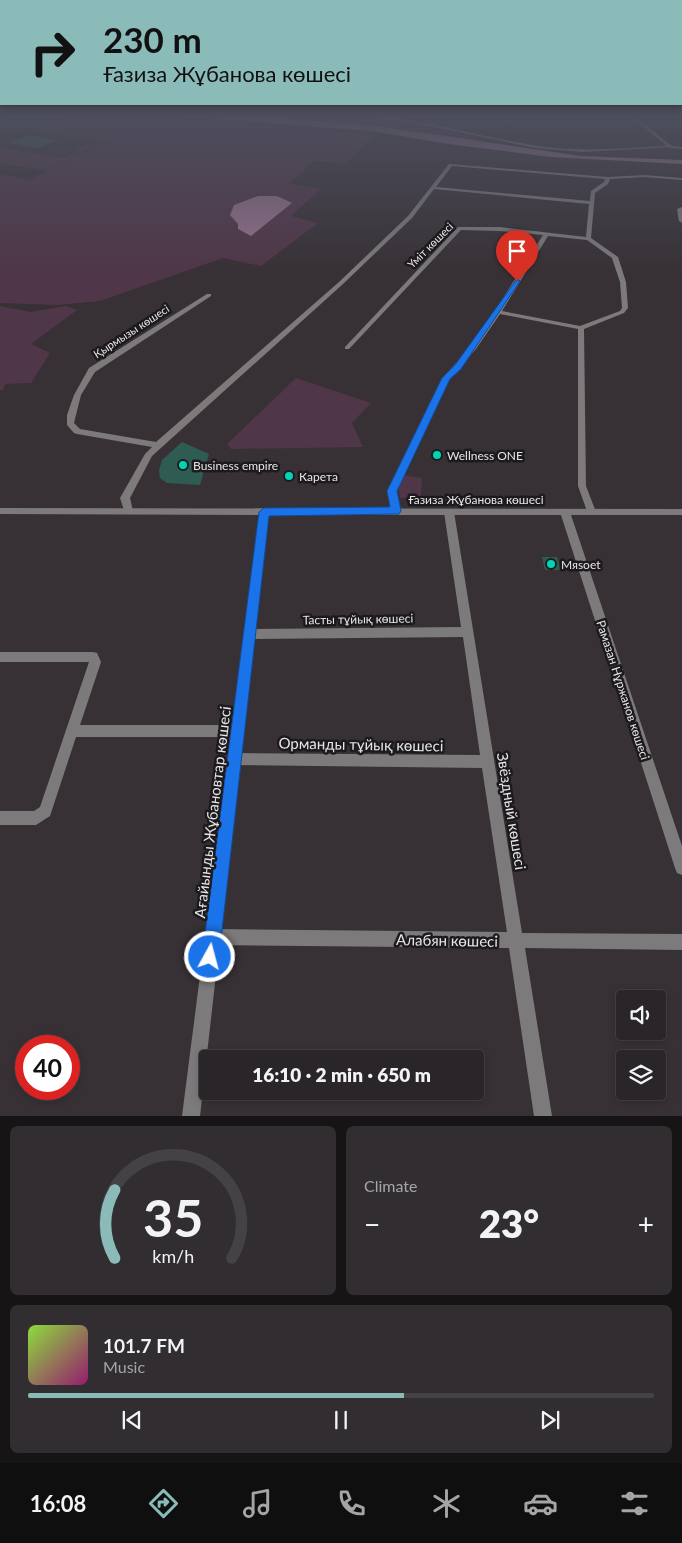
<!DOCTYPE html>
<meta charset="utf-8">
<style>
:root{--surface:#292528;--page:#312d30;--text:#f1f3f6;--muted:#a5a5a8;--line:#454245;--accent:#8bbbb9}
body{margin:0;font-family:Lato,sans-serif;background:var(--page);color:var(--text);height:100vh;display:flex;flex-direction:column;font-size:19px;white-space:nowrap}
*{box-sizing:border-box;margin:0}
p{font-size:16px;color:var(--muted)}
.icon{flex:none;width:28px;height:28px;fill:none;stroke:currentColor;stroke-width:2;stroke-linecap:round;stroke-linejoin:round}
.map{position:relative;height:1116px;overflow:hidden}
.panel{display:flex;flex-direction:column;gap:10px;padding:10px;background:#171416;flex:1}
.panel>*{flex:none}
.guide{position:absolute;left:0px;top:0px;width:682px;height:105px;box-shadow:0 2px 8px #0003,0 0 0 1px var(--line);background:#8bbbb9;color:#111;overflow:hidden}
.buttons{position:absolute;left:616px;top:990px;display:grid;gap:10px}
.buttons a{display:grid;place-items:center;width:50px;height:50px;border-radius:5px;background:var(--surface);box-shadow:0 2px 8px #0003,0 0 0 1px var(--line);font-size:25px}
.speed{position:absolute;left:15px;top:1035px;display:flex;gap:10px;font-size:25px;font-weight:700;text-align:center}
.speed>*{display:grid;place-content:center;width:65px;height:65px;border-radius:50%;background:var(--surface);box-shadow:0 2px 8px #0003,0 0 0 1px var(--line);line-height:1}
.speed .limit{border:8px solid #d22;background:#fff;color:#111}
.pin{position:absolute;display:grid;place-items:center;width:42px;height:42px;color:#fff;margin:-51px -21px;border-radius:50% 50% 50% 0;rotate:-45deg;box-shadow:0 0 5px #0007}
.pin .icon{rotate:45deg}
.me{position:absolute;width:55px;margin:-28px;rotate:7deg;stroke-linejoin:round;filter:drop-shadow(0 0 4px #0008)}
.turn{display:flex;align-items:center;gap:18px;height:105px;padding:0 20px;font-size:22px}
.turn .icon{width:65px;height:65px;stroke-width:2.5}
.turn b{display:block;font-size:35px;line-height:42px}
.big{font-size:38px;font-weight:800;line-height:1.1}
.panel .tile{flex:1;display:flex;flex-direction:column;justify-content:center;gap:8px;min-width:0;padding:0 18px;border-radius:8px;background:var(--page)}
.panel .dial{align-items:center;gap:0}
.dial svg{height:130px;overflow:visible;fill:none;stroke:var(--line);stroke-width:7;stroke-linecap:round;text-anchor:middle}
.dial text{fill:var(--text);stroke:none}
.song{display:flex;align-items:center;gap:15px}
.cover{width:60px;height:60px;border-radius:8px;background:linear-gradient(135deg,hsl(90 70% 55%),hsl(320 70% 35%))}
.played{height:5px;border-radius:2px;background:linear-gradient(90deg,var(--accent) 60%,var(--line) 60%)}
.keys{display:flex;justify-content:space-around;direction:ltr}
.heat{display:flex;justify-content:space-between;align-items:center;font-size:28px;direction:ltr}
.panel .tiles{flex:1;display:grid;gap:10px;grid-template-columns:1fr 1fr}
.tile:last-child{grid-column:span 2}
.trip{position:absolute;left:199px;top:1050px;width:285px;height:50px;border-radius:5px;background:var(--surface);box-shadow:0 2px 8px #0003,0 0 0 1px var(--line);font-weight:800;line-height:50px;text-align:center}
.tab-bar{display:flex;height:80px;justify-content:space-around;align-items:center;background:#100f10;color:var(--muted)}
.tab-bar .icon{width:35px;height:35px}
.tab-bar .current{color:var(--accent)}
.tab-bar b{font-size:22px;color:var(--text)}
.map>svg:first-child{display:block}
.green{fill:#4f3648}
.water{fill:#93718a}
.building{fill:#2e5c52}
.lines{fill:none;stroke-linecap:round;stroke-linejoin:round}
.minor{fill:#7d7a7c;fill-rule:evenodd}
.tertiary{fill:#7d7a7c;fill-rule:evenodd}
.secondary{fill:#a7a2a5;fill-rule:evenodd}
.route{fill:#1a73e8;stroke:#114b97}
.poi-dot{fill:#00d5b7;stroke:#1c1a1c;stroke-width:2}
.labels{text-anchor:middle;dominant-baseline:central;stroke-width:5;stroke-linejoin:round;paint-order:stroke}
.far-street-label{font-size:11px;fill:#e8e4e7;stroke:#1c1a1c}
.poi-label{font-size:12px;fill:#e8e4e7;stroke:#1c1a1c;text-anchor:start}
.street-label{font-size:12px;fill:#e8e4e7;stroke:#1c1a1c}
.near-street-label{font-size:15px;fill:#e8e4e7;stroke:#1c1a1c}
</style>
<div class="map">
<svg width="682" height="1116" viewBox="0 0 682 1116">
<rect width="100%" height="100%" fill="#373135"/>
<!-- green -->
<g class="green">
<path d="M73 116H144L375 135 345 164 314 161 289 184 321 189 291 216 318 223 261 266 223 258 100 301 57 305 0 303V174L29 180 48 171 0 163V148L63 158 80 152 76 150 89 144H99L49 170 110 140 96 142 97 140 34 131H46L39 129Z"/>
<path d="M256 116C285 116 315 115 345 116 390 118 435 127 478 139L474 141 377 125Z"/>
<path d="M0 306 31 312 66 306 77 310 31 344 50 353 31 383 5 384 3 390H0Z"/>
<path d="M296 378 371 403 352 423 363 447 231 449 227 444Z"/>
<path d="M403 475 422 478 421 495 455 497 456 500 400 498 398 486Z"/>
</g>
<!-- water -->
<g class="water">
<path d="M179 116H243L377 126 581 156 682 160V164L550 157 449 144 371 131Z"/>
<path d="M258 196H277L292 203 251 236 238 229V224L230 215 234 205Z"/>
</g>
<!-- building -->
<g class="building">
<path d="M29 135 58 140 38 148 9 143Z"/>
<path d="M182 442 209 454 200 485 167 483 160 478 159 470 162 460Z"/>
<path d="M542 557H557L561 570H545Z"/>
</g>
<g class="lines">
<!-- minor -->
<g class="minor">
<path d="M671 146 682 147V149L670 148Z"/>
<path d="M449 164 608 177 644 175 682 178V180L644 177 610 179 608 184 595 193 591 238 618 257 626 282 628 308 624 313 584 329 586 486 596 512 594 514H588L578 486V329L500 314 476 349 449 379 397 491 401 511 396 514 391 511 387 491 442 378 457 362 484 328 543 235 500 231 461 230 349 349H345V347L458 227H500L586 237 589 204 434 189 412 218 343 284 152 456 130 498 133 511 131 513H125L120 498 145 454 152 447 77 434 74 433 67 425V415L74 395 89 368 207 294H211V296L95 372 81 395 74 423 80 429 156 442 339 282 408 216ZM452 166 605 179 604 182 591 191 590 201 436 187ZM548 236 587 240 612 258 620 282 622 308 620 311 580 326 502 311Z"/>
<path d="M682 207V223L679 221 677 209Z"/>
<path d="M449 509 454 512 522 933 682 934V950L525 948 552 1116H534L509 948 213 945 208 942 205 937 208 932 213 929 507 932 482 768 234 765 229 764 228 759 229 754 234 753 480 755 463 637 249 639 245 637 243 634 245 631 249 629 461 627 444 512Z"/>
<path d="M565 509 570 512 682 846V875L677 873 675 868 560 512Z"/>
<path d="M0 652H93L97 653 101 662 80 725H238L242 727 244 731 242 735 238 737H76L50 816 36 825H0V811H34L40 807 89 662H0Z"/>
</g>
<!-- tertiary -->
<g class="tertiary">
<path d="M356 116C416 116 475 136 533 145 577 153 623 148 667 146L630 116H634L673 147 583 152 535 148 414 123Z"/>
<path d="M0 508 682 509V515H268L200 1116H182L259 515 0 514Z"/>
</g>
<!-- secondary -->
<path class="secondary" d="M0 116H5L0 118Z"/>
</g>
<!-- sky -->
<linearGradient id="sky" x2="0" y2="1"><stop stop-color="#1e1b1d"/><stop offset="0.43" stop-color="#4d4e5c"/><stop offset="1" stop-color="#4d4e5c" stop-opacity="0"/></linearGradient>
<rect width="682" height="272" fill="url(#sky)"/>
<!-- route -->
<path class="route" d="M517 279 520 281 461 369 450 379 397 491 401 511 399 514 269 516 219 957 217 963 210 966 204 963 202 957 259 512 264 508 390 507 387 491 442 378 455 365Z"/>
<!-- markers -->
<g class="poi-dot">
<circle cx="437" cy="455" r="5"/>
<circle cx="183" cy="465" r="5"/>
<circle cx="289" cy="476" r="5"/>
<circle cx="551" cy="564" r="5"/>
</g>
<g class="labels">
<!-- far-street labels -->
<g class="far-street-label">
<text transform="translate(430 245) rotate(-45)">Үміт көшесі</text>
<text transform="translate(131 331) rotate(-33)">Қырмызы көшесі</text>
</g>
<!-- poi labels -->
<g class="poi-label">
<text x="447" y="455">Wellness ONE</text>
<text x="193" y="465">Business empire</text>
<text x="299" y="476">Карета</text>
<text x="561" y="564">Мяsoet</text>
</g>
<!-- street labels -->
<g class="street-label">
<text x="476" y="499">Ғазиза Жұбанова көшесі</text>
<text transform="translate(358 619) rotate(-1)">Тасты тұйық көшесі</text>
<text transform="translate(623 690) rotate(72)">Рамазан Нұржанов көшесі</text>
</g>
<!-- near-street labels -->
<g class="near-street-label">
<text transform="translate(361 744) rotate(1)">Орманды тұйық көшесі</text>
<text transform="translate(512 811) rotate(81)">Звёздный көшесі</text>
<text transform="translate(212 812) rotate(-83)">Ағайынды Жұбановтар көшесі</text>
<text transform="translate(447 940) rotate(1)">Алабян көшесі</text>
</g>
</g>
</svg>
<div class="buttons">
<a><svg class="icon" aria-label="sound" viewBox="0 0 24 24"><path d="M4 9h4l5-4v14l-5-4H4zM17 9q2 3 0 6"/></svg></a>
<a><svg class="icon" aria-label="layers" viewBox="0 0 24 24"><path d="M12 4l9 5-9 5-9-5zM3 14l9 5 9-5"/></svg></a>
</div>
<div class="speed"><div class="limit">40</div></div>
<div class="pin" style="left:517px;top:281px;background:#d93025"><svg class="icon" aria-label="arrive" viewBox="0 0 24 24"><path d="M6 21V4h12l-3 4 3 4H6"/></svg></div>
<svg class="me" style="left:210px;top:957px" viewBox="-20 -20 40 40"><circle r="17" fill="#1a73e8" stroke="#fff" stroke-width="3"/><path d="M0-11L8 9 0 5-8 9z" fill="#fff"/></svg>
<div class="trip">16:10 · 2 min · 650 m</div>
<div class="guide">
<div class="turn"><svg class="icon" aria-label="right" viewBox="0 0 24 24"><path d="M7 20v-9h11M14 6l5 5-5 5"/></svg><div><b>230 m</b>Ғазиза Жұбанова көшесі</div></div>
</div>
</div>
<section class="panel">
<div class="tiles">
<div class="tile dial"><svg viewBox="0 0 100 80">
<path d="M14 69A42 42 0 1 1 86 69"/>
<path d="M14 69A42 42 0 0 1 14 27" stroke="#8bbbb9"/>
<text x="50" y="56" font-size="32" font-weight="700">35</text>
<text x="50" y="72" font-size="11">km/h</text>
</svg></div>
<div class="tile"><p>Climate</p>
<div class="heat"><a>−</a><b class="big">23°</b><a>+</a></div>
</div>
<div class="tile">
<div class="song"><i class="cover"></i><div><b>101.7 FM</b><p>Music</p></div></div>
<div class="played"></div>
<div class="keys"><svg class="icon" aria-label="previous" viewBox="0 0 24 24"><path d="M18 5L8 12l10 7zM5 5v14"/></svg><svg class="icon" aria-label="pause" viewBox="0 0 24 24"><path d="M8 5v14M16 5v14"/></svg><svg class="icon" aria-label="next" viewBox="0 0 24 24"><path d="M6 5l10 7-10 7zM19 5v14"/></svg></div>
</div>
</div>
</section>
<nav class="tab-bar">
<b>16:08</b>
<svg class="icon current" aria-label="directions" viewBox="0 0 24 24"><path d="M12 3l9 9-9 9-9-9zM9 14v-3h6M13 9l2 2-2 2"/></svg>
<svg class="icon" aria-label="music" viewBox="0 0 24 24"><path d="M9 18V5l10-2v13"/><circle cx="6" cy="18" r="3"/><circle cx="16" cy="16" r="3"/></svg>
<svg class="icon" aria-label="phone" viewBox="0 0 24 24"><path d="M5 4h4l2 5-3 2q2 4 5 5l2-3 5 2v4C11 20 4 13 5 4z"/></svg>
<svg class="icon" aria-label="climate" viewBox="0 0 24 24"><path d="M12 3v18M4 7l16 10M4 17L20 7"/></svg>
<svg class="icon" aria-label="car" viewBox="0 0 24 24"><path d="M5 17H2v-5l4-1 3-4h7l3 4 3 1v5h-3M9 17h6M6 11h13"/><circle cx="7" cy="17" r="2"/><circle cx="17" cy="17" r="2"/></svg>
<svg class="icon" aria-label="filters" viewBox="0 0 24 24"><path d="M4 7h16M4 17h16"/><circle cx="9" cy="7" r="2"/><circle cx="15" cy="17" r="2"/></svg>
</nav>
